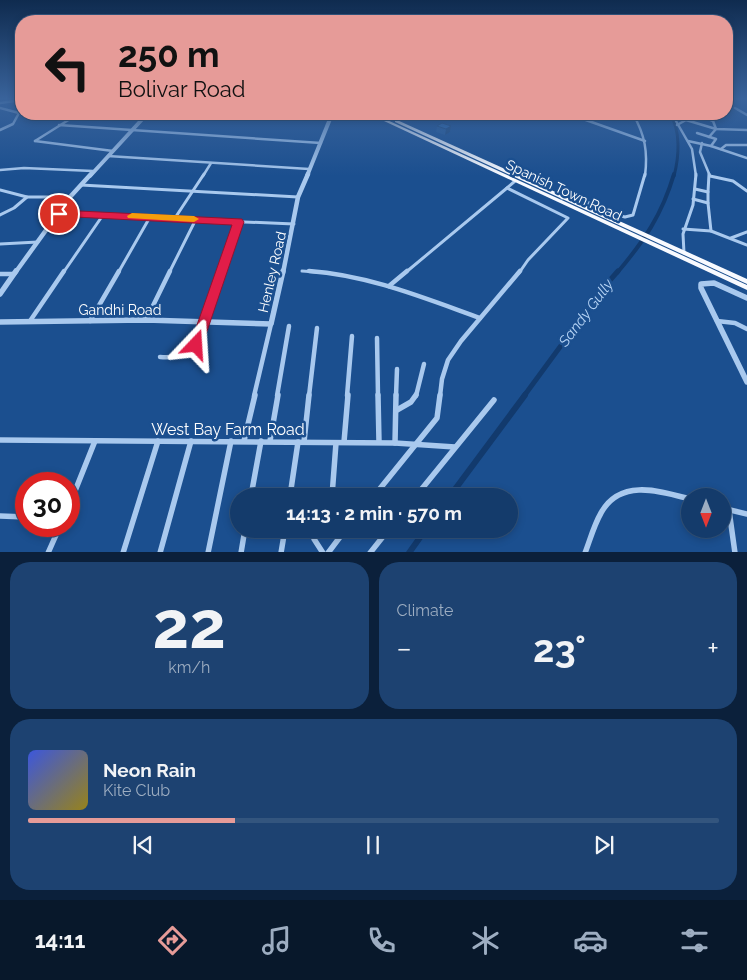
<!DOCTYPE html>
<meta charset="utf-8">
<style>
:root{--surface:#143b6b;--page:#1d4271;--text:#f1f3f6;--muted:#9dadc1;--line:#33557e;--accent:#e69b98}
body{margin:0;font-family:Raleway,sans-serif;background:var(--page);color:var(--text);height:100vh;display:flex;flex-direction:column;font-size:19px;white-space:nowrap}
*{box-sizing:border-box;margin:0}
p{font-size:16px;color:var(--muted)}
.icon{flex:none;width:28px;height:28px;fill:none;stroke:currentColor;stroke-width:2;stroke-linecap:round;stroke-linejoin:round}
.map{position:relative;height:552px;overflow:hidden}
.details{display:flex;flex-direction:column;gap:10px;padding:10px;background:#0b203b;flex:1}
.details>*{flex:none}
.hud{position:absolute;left:15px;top:15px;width:718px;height:105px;border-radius:20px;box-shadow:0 2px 8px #0003,0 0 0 1px var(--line);background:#e69b98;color:#111;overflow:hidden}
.needle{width:32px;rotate:180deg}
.fabs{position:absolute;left:681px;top:488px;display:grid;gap:10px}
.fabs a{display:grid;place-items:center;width:50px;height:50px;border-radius:50%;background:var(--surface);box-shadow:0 2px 8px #0003,0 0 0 1px var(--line);font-size:25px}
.speed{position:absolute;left:15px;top:472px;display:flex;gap:10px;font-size:25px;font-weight:700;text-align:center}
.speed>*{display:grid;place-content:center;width:65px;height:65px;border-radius:50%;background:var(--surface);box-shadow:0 2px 8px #0003,0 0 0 1px var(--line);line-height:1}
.speed .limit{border:8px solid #d22;background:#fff;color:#111}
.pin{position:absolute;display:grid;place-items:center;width:42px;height:42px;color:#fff;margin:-21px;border:2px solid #fff;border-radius:50%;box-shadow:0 1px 5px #0007}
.me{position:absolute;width:55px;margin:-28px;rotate:20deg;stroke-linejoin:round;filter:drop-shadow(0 0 4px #0008)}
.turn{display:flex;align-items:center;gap:18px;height:105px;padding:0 20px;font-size:22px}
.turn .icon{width:65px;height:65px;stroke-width:2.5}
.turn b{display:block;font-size:35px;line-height:42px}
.big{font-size:38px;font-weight:700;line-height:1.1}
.details .card{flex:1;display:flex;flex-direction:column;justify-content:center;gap:8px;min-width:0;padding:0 18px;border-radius:20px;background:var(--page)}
.details .dial{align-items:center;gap:0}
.dial b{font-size:65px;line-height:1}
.song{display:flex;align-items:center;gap:15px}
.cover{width:60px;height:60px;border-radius:8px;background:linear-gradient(135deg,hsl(230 70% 55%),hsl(50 70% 35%))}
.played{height:5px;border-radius:2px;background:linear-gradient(90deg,var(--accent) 30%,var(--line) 30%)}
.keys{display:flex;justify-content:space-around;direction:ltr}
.heat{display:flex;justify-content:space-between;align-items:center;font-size:28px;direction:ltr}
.details .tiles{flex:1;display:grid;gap:10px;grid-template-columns:1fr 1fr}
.card:last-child{grid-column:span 2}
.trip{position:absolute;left:230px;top:488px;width:288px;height:50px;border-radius:25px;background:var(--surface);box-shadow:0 2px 8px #0003,0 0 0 1px var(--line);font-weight:700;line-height:50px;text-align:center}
.tabs{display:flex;height:80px;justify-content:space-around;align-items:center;background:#08182b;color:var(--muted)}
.tabs .icon{width:35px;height:35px}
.tabs .active{color:var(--accent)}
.tabs b{font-size:22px;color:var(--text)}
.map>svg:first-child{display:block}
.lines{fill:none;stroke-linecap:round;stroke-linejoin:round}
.canal-far3{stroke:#123a6d;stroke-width:3}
.canal-far2{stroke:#123a6d;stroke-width:4}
.canal-far1{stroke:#123a6d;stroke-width:5}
.canal{stroke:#123a6d;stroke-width:6}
.minor-far3{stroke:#a9c9ee;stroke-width:2.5}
.minor-far2{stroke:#a9c9ee;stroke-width:3}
.minor-far1{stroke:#a9c9ee;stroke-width:4.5}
.minor{stroke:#a9c9ee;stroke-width:5.5}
.tertiary-far2{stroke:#a9c9ee;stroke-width:4}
.tertiary-far1{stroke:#a9c9ee;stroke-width:4.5}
.tertiary{stroke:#a9c9ee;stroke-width:5.5}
.trunk{fill:#f8faff;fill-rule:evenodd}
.wall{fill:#245895}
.shaded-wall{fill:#1d4779}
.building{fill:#2a66ad;stroke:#1d4779}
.route{fill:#e11d48;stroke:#92132f}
.slow{fill:#f59e0b}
.labels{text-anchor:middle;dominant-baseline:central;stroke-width:5;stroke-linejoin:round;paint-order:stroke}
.street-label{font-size:14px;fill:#fff;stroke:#1b4f8f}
.water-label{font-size:15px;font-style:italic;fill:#b5d3f5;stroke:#1b4f8f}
.near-street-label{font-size:16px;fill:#fff;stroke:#1b4f8f}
</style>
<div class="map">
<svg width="747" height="553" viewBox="0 0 747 553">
<rect width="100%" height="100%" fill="#1b4f8f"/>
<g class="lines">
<!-- canal-far3 -->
<path class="canal-far3" d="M670 114C681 131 679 157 674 176"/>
<!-- canal-far2 -->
<path class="canal-far2" d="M617 273C644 241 662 215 674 174"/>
<!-- canal-far1 -->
<path class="canal-far1" d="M524 396 604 287 618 271"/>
<!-- canal -->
<g class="canal">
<path d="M450 496 525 395"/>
<path d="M409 553 426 529"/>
</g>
<!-- minor-far3 -->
<g class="minor-far3">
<path d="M0 103 21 100"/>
<path d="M0 108 19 113 13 124 0 130"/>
<path d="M735 108 747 115"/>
<path d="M137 114 146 115"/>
<path d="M177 114 209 118"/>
<path d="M569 114 645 141"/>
<path d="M633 114C645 135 648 152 645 176"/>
<path d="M672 114 692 149 696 176"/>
<path d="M697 114 713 121 716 129 709 137"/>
<path d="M59 125 321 143"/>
<path d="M677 125 686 120 716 129 747 130"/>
<path d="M697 133 716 139 711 146"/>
<path d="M35 141 113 151"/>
<path d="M35 141 78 114"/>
<path d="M688 141 711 146 747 158"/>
<path d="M702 143 700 152 710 176"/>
<path d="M721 149 726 145H747"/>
<path d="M108 156 309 169"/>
<path d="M0 170 24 168 93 171"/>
<path d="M203 176 211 163"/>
</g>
<!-- minor-far2 -->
<g class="minor-far2">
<path d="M710 176 733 181 747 191"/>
<path d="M515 181 507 188 568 218 528 260 519 273"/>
<path d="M81 185 298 197"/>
<path d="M0 190 27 197H70"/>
<path d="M708 192 709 174"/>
<path d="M562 198 570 195 617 215 625 217 633 215 645 174"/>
<path d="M693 199 708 203V192L695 189"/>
<path d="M708 203 711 231"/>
<path d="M59 214 294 224"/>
<path d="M0 215 14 208 27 197"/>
<path d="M175 218 204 174"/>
<path d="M683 229 711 231 747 245"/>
<path d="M731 238 747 232"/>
<path d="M0 244 38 242"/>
<path d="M684 253 683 234 693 205 696 174"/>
<path d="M302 271 330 273"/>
<path d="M63 273 103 215"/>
<path d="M118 273 150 217"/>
<path d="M169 273 196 219"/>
<path d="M221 273 238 222"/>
<path d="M405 273 507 188"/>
</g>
<!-- minor-far1 -->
<g class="minor-far1">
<path d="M309 271C368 275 424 298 480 318"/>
<path d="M0 274H14"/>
<path d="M389 286 407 271"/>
<path d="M146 320 170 271"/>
<path d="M30 321 64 271"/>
<path d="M90 321 119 271"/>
<path d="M717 321 735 323 747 329"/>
<path d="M377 338 378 396"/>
<path d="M160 357C175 358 186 356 196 345L221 271"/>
<path d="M254 396 271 324"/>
<path d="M277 396 289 326"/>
<path d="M309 396 317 328"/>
<path d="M347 396 352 336"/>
<path d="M396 396 397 369"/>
<path d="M416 396 424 364"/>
<path d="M440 396 442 379 448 360 461 341 520 271"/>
</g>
<!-- minor -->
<g class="minor">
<path d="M378 395 379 442"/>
<path d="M397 410 411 402 416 395"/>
<path d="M0 440 395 443 455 447"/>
<path d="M244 441 255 395"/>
<path d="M270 441 278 395"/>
<path d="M304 442 309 395"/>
<path d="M344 442 348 395"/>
<path d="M395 443 396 395"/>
<path d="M251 496 261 441"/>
<path d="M290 496 298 442"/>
<path d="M332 496 336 443"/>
<path d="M374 496 437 418 440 395"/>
<path d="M416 496 494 400"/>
<path d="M69 506 95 441"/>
<path d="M722 508 747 514"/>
<path d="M729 510 735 553"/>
<path d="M0 516 26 517"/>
<path d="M319 529 314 539 323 553"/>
<path d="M48 553 60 526"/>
<path d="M123 553 158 441"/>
<path d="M160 553 191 441"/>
<path d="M208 553 231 441"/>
<path d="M241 553 245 529"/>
<path d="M281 553 285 529"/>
<path d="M328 553 346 529"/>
<path d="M370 553 389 529"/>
<path d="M585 553C590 540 594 525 601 513 620 478 660 491 690 499"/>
</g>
<!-- tertiary-far2 -->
<g class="tertiary-far2">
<path d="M90 176 147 114"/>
<path d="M307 176 332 114"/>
</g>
<!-- tertiary-far1 -->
<g class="tertiary-far1">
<path d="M15 273 70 197 91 174"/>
<path d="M283 273 298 197 308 174"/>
</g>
<!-- tertiary -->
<g class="tertiary">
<path d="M0 294 16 271"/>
<path d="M747 298 714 283 701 284V288L747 382"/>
<path d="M0 322 146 320 271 324 283 271"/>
</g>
<!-- trunk -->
<g class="trunk">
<path d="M369 114H374L747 285V290Z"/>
<path d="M387 114H391L394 120 393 121H391Z"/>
<path d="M395 120H397L747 279V284L395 122Z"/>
</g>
</g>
<!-- wall -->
<g class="wall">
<path d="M419 114H437L429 118Z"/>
<path d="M437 126H451L450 132 445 135 436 132Z"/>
</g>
<!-- shaded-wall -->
<g class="shaded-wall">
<path d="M430 114H437L429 118Z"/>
<path d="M451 126 450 132 445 135 446 129Z"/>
</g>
<!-- building -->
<path class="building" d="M442 123 451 126 446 129 437 126Z"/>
<!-- sky -->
<linearGradient id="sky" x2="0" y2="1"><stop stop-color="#0f2b4f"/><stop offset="0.56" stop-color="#39639b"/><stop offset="1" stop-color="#39639b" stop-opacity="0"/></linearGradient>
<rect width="747" height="176" fill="url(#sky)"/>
<!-- route -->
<path class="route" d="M59 210 242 219 244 222 201 349 196 350 192 349 190 345 232 225 55 216V211Z"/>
<!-- slow -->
<path class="slow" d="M132 213 194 216 199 219 194 222 128 218 127 216Z"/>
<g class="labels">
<!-- street labels -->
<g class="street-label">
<text transform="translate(564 190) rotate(25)">Spanish Town Road</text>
<text transform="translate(272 272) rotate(-77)">Henley Road</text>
<text x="120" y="310">Gandhi Road</text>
</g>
<!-- water labels -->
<g class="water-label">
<text transform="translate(586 313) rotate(-53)">Sandy Gully</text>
</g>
<!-- near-street labels -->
<g class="near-street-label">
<text x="228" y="429">West Bay Farm Road</text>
</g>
</g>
</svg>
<div class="fabs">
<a><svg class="needle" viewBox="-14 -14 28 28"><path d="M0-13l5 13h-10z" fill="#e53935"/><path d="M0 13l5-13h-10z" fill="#9dadc1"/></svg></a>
</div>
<div class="speed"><div class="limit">30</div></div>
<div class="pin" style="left:59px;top:214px;background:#d93025"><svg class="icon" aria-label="arrive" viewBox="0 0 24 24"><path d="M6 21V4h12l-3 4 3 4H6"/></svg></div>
<svg class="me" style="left:196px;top:345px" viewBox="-20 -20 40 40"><path d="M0-17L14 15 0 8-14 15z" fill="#e11d48" stroke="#fff" stroke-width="4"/></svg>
<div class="trip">14:13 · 2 min · 570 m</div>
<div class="hud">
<div class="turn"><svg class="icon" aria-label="left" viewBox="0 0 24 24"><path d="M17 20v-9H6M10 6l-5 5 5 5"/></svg><div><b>250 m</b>Bolivar Road</div></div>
</div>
</div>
<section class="details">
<div class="tiles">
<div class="card dial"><b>22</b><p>km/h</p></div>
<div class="card"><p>Climate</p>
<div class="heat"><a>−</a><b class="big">23°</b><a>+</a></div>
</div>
<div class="card">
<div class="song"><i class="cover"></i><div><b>Neon Rain</b><p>Kite Club</p></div></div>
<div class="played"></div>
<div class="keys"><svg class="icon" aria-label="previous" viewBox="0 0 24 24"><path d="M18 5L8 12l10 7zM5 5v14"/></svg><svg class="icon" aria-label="pause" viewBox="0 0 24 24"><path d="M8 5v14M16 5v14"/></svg><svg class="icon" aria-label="next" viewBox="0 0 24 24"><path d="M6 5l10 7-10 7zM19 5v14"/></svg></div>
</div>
</div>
</section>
<nav class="tabs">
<b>14:11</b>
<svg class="icon active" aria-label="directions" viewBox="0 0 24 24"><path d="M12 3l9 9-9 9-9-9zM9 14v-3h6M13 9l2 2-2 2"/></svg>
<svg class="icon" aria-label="music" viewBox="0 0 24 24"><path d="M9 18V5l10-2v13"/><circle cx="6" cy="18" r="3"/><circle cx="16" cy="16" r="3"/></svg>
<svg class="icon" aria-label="phone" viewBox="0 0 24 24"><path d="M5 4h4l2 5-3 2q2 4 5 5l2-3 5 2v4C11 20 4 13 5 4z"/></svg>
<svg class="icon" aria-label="climate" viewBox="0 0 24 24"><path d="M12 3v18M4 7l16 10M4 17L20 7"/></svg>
<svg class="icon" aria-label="car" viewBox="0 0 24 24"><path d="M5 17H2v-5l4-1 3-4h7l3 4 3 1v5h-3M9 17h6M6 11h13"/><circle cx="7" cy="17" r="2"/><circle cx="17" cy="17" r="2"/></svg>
<svg class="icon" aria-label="filters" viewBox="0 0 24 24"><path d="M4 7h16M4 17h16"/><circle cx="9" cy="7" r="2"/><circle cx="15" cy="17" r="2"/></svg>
</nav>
